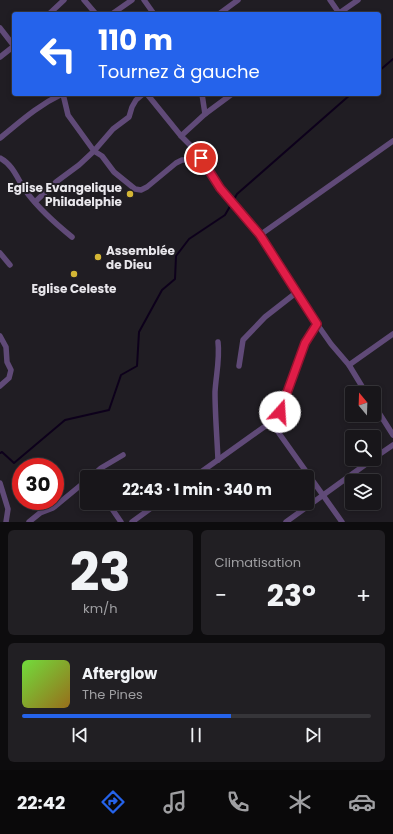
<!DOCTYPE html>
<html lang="fr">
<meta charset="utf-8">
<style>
:root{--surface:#18161a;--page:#211f23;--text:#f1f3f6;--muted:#9f9fa2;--line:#363539;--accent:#2563eb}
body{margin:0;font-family:Poppins,sans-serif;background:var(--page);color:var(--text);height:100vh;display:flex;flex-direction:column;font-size:15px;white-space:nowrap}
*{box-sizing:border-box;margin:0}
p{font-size:13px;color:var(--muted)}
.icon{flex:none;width:22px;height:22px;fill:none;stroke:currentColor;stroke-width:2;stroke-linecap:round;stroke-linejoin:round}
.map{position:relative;height:522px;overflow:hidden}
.details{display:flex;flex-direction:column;gap:8px;padding:8px;background:#0d0c0e;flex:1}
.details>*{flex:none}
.banner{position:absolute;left:12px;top:12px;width:369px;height:84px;border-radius:4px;box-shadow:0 2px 6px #0003,0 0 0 1px var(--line);background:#2563eb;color:#fff;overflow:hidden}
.needle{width:26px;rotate:341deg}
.buttons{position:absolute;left:345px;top:386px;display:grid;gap:8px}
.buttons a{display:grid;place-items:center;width:36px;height:36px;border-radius:4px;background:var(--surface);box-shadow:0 2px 6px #0003,0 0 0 1px var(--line);font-size:20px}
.speed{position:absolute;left:12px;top:458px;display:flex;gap:8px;font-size:20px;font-weight:700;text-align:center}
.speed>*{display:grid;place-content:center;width:52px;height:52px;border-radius:50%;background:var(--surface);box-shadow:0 2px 6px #0003,0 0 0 1px var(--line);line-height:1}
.speed .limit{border:6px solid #d22;background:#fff;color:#111}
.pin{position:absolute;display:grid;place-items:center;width:34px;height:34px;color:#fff;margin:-17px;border:2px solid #fff;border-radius:50%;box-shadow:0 1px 4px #0007}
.me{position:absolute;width:44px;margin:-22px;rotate:19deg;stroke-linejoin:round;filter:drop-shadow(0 0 3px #0008)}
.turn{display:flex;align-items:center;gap:14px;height:84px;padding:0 20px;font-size:18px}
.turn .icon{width:52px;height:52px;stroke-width:2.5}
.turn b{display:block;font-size:28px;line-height:34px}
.big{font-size:30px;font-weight:700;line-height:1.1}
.details .tile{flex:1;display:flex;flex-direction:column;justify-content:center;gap:6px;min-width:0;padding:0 14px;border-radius:6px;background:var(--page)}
.details .dial{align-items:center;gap:0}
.dial b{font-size:52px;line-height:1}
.song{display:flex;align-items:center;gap:12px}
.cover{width:48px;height:48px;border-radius:6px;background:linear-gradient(135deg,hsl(100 70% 55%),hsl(40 70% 35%))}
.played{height:4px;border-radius:2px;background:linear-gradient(90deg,var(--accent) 60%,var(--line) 60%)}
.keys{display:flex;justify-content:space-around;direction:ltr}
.heat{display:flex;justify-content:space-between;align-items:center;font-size:22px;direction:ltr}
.details .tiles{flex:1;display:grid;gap:8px;grid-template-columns:1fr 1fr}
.tile:last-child{grid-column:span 2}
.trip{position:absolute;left:80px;top:470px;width:234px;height:40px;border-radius:4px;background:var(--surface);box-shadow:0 2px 6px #0003,0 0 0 1px var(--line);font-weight:700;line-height:40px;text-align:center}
.tabs{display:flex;height:64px;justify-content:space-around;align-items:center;background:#0a090a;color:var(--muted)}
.tabs .icon{width:28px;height:28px}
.tabs .active{color:var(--accent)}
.tabs b{font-size:18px;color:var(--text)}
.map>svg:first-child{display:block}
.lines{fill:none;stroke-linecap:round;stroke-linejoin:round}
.stream{stroke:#0d001b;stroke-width:2}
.minor{stroke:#604a78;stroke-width:5.5}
.route-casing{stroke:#92132f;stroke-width:10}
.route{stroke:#e11d48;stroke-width:7}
.poi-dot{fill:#d4b635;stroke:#201d23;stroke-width:1.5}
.labels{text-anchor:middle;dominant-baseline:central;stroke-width:4;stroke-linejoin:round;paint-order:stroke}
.poi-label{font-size:12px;font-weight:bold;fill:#e8e6eb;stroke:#201d23;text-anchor:end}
</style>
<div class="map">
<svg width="393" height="522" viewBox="0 0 393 522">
<rect width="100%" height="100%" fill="#201d23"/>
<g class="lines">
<!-- stream -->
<g class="stream">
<path d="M379 71 393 59"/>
<path d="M0 453 2 452 14 463 65 420 109 410 121 375 137 366 139 332 162 290 175 279 176 256 189 239 225 215 237 194 351 94"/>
</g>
<!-- minor -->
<g class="minor">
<path d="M84 0 96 14"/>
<path d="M144 0 154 14"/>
<path d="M330 0 339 13"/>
<path d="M49 14 64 0"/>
<path d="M112 14 132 0"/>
<path d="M219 14 238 0"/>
<path d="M338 14 358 0"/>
<path d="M0 28 14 46"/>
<path d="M0 57 14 46"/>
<path d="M63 94 68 115 94 151 102 156 114 172 135 189 141 190 147 187 176 163 182 160H189L198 164 209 172"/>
<path d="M147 94 181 136 194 149 220 188 260 235 317 324 331 344 349 365 366 393"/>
<path d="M202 94 205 114"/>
<path d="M181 136 205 114 232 94"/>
<path d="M0 138C21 121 37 106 62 94"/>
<path d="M0 158C15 166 18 182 28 194 41 211 56 224 72 237"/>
<path d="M35 202 56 182 79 165 94 151 113 129 129 117 132 107 136 100 143 94"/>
<path d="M260 235 393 141"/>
<path d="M0 253 10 265"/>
<path d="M0 336 6 347 7 362 11 370 9 378 0 386"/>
<path d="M349 365 393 334"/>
<path d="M239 366 243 340 265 317 297 292"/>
<path d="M374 405 393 435"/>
<path d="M271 422 342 522"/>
<path d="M374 458 393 445"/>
<path d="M218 460C217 437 215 414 215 392 216 375 220 359 218 342"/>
<path d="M91 477 101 468 123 455"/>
<path d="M194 477 271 422 280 412 305 343 317 324"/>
<path d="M0 483 8 509 6 522"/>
<path d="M108 503 121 522"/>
<path d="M29 522 40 513 53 508 87 480"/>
<path d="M132 522 158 503"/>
<path d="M286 522 373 459"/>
</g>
</g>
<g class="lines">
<defs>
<path id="route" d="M201 158 220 188 260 235 317 324 305 343 280 412"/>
</defs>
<!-- route casing -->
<use href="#route" class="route-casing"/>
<!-- route -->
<use href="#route" class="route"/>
</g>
<!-- markers -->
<g class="poi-dot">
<circle cx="130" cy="194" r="4"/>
<circle cx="98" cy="257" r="4"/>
<circle cx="74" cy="274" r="4"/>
</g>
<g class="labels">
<!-- poi labels -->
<g class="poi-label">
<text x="122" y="187">Eglise Evangelique<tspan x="122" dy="14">Philadelphie</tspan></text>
<text x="106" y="250" text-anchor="start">Assemblée<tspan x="106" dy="14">de Dieu</tspan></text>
<text x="74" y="288" text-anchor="middle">Eglise Celeste</text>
</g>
</g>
</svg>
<div class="buttons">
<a><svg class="needle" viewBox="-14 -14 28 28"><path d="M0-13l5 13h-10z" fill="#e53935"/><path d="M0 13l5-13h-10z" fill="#9f9fa2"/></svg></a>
<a><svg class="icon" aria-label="search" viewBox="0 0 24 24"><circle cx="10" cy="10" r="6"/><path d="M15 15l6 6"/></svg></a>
<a><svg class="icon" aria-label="layers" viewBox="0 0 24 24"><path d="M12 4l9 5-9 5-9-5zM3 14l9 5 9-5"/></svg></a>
</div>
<div class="speed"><div class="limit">30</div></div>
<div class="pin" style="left:201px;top:158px;background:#d93025"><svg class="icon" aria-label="arrive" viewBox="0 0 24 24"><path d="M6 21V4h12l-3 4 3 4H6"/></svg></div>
<svg class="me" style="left:280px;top:412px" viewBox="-20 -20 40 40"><circle r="19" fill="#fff"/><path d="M0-13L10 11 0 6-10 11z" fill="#e11d48"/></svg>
<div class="trip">22:43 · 1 min · 340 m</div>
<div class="banner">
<div class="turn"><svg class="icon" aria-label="left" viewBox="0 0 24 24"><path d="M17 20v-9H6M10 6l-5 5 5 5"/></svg><div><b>110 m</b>Tournez à gauche</div></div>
</div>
</div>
<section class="details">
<div class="tiles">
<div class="tile dial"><b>23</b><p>km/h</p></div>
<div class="tile"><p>Climatisation</p>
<div class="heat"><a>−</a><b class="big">23°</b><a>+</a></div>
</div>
<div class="tile">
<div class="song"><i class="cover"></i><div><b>Afterglow</b><p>The Pines</p></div></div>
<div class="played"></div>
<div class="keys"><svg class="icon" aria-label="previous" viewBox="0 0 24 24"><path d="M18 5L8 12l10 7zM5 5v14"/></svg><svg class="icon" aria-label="pause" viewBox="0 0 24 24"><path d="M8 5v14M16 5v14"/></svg><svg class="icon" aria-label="next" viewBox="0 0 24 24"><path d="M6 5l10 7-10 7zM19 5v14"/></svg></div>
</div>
</div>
</section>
<nav class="tabs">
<b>22:42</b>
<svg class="icon active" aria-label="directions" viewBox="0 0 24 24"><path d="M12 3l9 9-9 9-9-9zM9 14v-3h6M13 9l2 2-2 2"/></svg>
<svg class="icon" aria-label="music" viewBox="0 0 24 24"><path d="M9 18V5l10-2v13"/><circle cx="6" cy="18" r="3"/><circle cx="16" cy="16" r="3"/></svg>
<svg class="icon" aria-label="phone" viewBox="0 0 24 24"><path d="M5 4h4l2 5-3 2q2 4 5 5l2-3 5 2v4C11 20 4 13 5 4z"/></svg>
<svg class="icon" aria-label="climate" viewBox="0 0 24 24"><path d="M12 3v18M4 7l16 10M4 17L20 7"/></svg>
<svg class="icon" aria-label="car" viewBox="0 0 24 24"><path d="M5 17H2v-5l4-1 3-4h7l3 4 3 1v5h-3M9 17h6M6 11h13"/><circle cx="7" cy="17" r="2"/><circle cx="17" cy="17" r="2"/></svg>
</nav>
